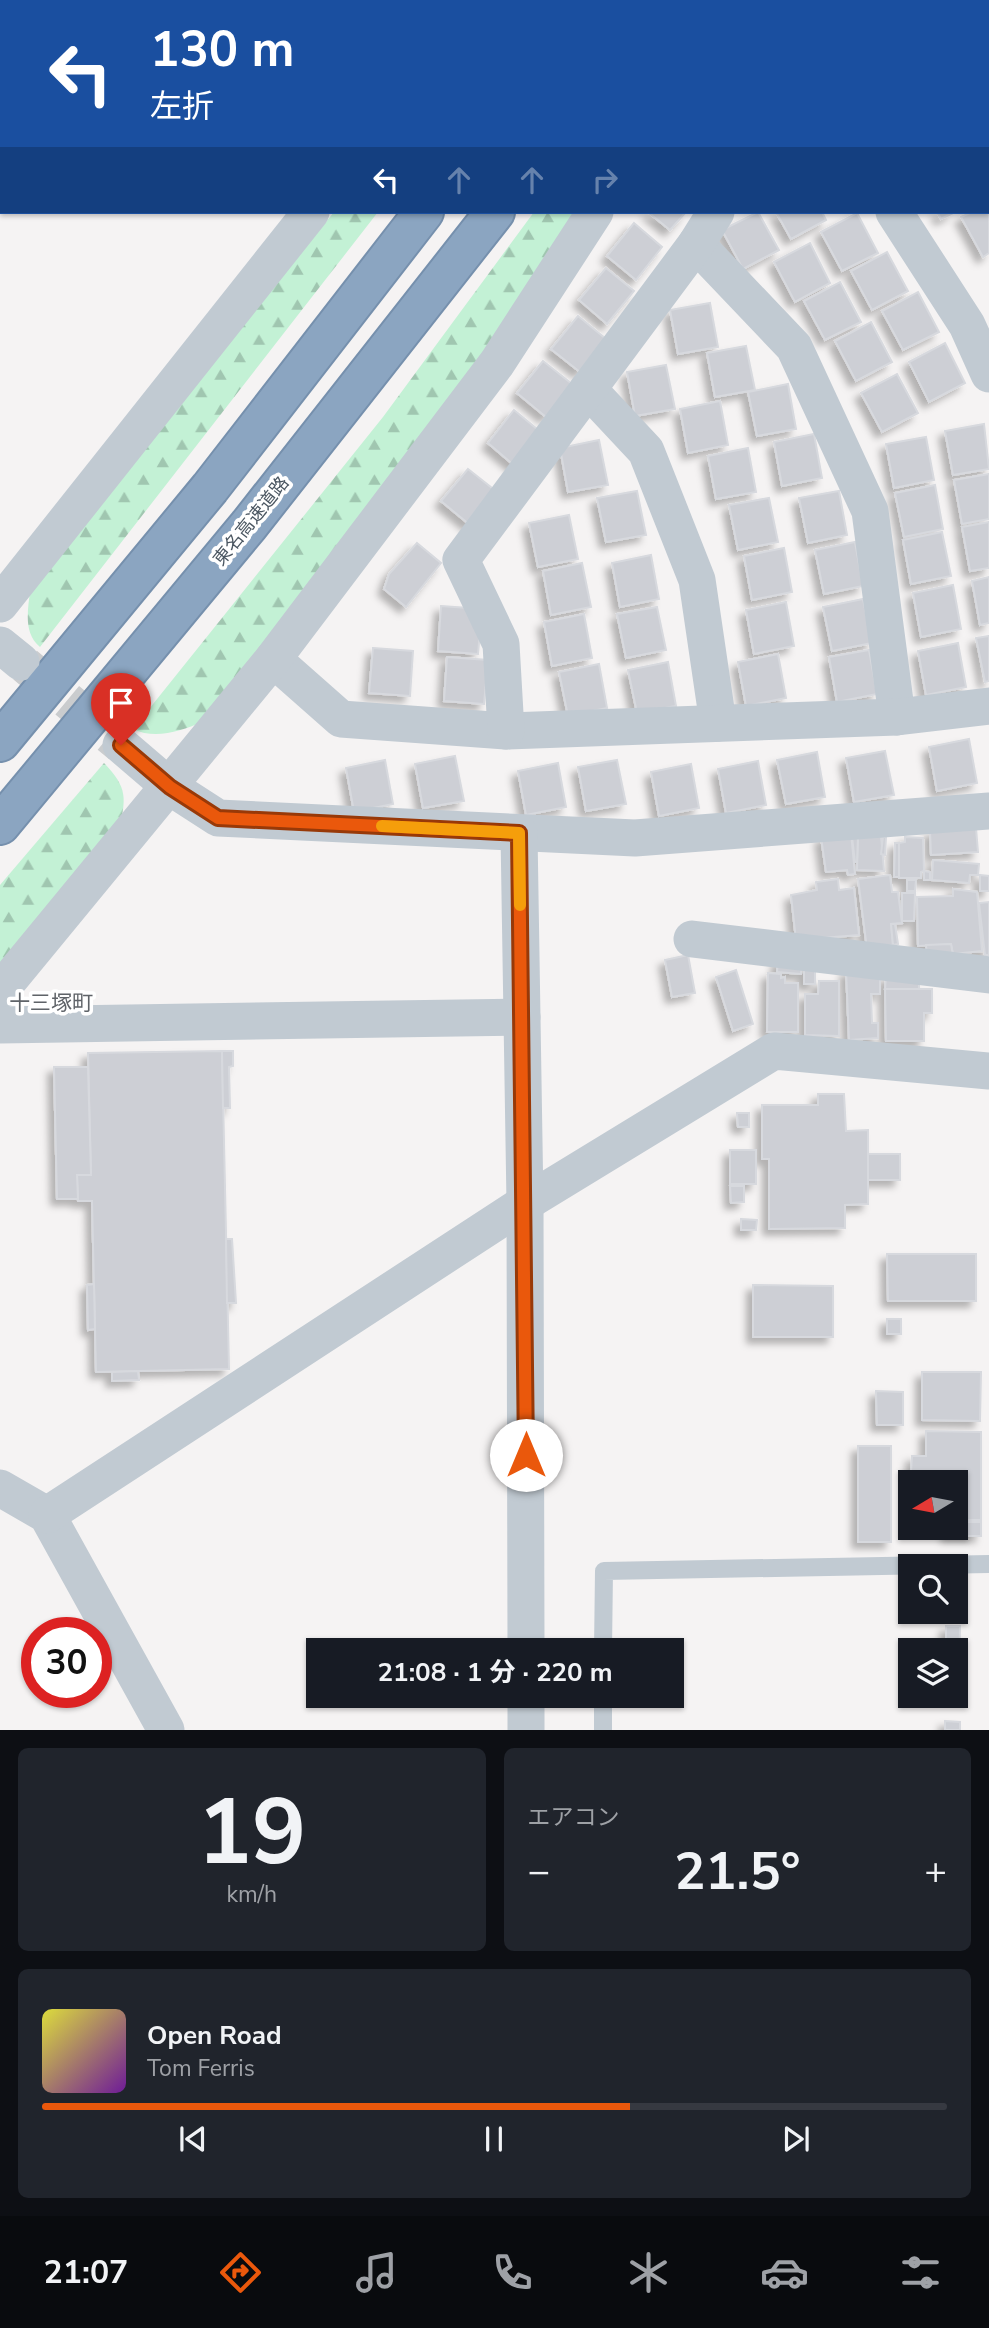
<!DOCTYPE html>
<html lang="ja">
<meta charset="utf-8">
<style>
:root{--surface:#171b24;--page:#20242c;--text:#f1f3f6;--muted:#9ea1a6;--line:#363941;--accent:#ea580c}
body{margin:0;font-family:"Nunito Sans","Noto Sans JP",sans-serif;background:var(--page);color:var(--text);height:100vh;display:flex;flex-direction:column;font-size:26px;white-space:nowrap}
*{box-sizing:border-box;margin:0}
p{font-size:23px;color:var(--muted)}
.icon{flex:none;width:38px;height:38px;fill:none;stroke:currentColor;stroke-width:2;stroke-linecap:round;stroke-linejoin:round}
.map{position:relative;height:1730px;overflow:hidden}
.details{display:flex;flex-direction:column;gap:18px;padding:18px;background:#0d0f14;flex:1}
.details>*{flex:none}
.top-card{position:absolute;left:0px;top:0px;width:990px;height:214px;box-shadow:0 2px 5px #0004;background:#1a4fa0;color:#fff;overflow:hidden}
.needle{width:46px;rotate:260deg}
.fabs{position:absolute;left:898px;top:1470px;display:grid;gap:14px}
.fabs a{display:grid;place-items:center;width:70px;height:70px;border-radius:0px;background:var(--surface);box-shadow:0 2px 5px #0004;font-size:35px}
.speed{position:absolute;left:21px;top:1617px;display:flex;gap:14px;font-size:35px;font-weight:700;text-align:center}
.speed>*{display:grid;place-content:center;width:91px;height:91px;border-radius:50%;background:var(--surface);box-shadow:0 2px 5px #0004;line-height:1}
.speed .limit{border:10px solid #d22;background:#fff;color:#111}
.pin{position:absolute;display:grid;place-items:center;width:60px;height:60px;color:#fff;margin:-72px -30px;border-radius:50% 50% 50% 0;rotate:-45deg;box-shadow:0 0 7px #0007}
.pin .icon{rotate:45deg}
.me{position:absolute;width:77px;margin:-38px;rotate:0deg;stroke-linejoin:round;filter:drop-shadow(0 0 5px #0008)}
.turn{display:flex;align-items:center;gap:24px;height:147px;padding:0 35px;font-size:32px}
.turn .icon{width:91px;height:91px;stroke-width:2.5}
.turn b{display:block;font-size:49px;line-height:60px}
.lanes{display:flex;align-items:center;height:66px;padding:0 35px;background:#0003;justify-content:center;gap:35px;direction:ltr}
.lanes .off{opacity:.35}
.big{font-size:52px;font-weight:700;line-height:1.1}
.details .tile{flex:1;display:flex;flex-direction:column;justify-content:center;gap:10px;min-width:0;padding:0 24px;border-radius:10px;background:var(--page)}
.details .dial{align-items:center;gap:0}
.dial b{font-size:91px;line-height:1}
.song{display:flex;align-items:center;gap:21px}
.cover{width:84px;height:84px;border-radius:10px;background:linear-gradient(135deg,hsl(60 70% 55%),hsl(280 70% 35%))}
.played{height:7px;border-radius:4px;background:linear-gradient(90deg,var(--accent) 65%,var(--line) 65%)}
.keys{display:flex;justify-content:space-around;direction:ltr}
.heat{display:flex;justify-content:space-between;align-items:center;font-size:38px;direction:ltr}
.details .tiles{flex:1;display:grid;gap:18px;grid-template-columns:1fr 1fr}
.tile:last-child{grid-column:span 2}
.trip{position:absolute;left:306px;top:1638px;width:378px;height:70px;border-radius:0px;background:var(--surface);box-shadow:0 2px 5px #0004;font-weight:700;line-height:70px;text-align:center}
.menu{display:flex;height:112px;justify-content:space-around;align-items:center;background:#090b0e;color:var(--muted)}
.menu .icon{width:49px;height:49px}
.menu .selected{color:var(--accent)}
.menu b{font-size:32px;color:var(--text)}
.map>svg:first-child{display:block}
.forest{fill:url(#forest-firs)}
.building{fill:#cdcfd5;stroke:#d7d9de;stroke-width:2;filter:url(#shadow)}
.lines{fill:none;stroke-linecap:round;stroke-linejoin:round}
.street-tunnel{stroke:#caccce;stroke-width:37;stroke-dasharray:37 18;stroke-linecap:butt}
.highway-casing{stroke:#7690ad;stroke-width:42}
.lane{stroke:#c1cad2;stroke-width:18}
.street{stroke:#c1cad2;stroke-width:37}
.highway{stroke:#8ba5c1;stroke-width:38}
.route-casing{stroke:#983908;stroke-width:18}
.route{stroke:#ea580c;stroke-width:12}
.slow{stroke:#f59e0b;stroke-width:12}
.labels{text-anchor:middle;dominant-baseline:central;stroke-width:7;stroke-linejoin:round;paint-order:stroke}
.street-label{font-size:18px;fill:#4a5661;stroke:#fff}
.quarter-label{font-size:21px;fill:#5f6368;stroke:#fff}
</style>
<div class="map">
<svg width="989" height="1730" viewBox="0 0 989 1730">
<defs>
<pattern id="forest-firs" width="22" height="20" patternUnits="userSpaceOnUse" patternTransform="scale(1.75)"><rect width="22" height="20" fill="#c3f1d5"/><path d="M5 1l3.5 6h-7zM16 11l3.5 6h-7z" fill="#a0c6b0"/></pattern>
<filter id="shadow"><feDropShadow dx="-6" dy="6" stdDeviation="3.5" flood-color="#0004"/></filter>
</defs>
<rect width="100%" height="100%" fill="#f5f3f3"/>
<!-- forest -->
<g class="forest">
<path d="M334 212H378L40 647C23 633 28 610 30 591Z"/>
<path d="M534 212H586L461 396 202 722C181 731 155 740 133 729L383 417Z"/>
<path d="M104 763C128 788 126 798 119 830L0 973V885Z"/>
</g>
<!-- building -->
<g class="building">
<path d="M178 0H210L209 2Z"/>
<path d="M788 0H836L786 2Z"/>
<path d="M989 202V253L983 257 961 217 972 212H989Z"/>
<path d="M648 212H686L670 230Z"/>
<path d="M758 212 779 250 743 269 722 230Z"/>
<path d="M776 212H822L826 220 791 239Z"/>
<path d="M937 212H955L941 219Z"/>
<path d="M857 213 878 253 842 271 821 232Z"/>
<path d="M634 223 662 247 636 280 607 256Z"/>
<path d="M810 243 830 283 795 302 774 262Z"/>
<path d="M887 252 908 291 872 310 851 271Z"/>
<path d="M606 268 634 291 607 324 579 300Z"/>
<path d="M840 282 861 322 825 340 804 301Z"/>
<path d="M918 292 939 332 903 350 882 311Z"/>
<path d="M710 303 718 347 678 354 670 310Z"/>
<path d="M578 316 606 339 580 372 551 349Z"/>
<path d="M871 322 892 362 856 381 835 341Z"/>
<path d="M945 343 965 383 929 402 909 362Z"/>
<path d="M746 346 755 390 715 397 707 353Z"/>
<path d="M543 361 572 384 546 417 517 393Z"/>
<path d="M666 365 675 409 635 416 627 372Z"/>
<path d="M897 374 918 413 882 432 861 393Z"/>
<path d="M788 384 796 429 757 436 748 392Z"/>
<path d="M720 401 728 445 688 453 680 409Z"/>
<path d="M514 410 543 434 516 467 488 443Z"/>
<path d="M984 424 989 469 953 475 945 431Z"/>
<path d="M814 434 822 478 782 486 774 442Z"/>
<path d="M926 437 934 480 894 488 886 444Z"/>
<path d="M599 440 608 485 568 492 560 448Z"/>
<path d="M748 448 756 492 716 499 708 456Z"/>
<path d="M468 469 497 492 470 525 441 501Z"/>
<path d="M989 474V519L962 524 954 480Z"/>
<path d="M935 485 943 529 904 537 895 493Z"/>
<path d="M637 491 646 535 606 542 597 498Z"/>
<path d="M839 491 847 535 808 543 799 498Z"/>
<path d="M769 498 778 542 738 550 729 505Z"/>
<path d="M569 515 578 559 538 567 529 523Z"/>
<path d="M989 522V568L970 571 962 527Z"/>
<path d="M942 532 951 576 911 584 903 540Z"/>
<path d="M855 542 863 586 824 594 815 550Z"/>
<path d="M417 543 441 563 406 607 384 589 389 574Z"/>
<path d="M784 548 792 592 752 600 744 556Z"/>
<path d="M651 555 659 599 620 607 612 563Z"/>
<path d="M582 563 591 607 551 615 543 571Z"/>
<path d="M989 577V623L980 625 972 581Z"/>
<path d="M953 585 961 629 921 637 913 593Z"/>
<path d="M863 599 872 643 832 651 823 607Z"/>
<path d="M786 602 794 646 754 654 746 610Z"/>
<path d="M441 606 482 609 478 654 438 651Z"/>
<path d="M657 607 666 650 626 658 617 614Z"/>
<path d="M584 614 592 658 552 666 544 622Z"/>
<path d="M989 636V681L985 682 976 638Z"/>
<path d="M958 643 966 687 926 695 918 651Z"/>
<path d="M373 648 413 651 410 696 369 693Z"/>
<path d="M869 650 877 694 837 702 829 657Z"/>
<path d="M778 654 786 698 746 706 738 662Z"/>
<path d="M447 657 488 660 484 704 444 701Z"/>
<path d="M668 662 676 706 637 713 628 670Z"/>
<path d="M599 664 607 708 568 716 559 672Z"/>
<path d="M969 739 977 783 937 791 929 747Z"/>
<path d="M885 751 894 795 854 802 846 758Z"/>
<path d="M817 752 825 797 786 804 777 760Z"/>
<path d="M455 756 464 801 423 808 415 764Z"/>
<path d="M385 760 393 804 354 812 346 768Z"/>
<path d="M617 760 626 804 586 811 578 767Z"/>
<path d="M758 761 766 805 726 813 718 769Z"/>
<path d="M558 763 566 807 526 815 518 771Z"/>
<path d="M691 764 699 808 659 816 651 772Z"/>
<path d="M976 828 978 852 931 855 930 831Z"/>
<path d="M851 833 855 874 848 875 847 870 826 872 821 837Z"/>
<path d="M858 835 881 836 884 871 857 870Z"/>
<path d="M852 837H858L857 862H855Z"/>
<path d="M883 837H886L885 855 881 854Z"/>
<path d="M905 837 923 838 924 871 921 872V878H899V843L905 842Z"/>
<path d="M895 843H899V877H894Z"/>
<path d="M933 860 979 864 978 875H970L969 883 932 880Z"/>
<path d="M924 871 930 872V880H924Z"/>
<path d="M890 875 892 892H898L902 923 891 924 893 945 867 949 858 879Z"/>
<path d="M980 875 989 876V891H980Z"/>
<path d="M838 879 839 890 854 888 859 935 796 940 791 895 817 890 816 882Z"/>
<path d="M907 880H916L915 891H907Z"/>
<path d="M953 889 977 892 982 951 953 954 951 944 918 946 917 897 953 896Z"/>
<path d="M902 893H915L914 921H902Z"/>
<path d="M989 902V955H985L979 903Z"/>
<path d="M891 924H895L898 944 893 945Z"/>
<path d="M951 944 954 961 927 958 926 945Z"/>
<path d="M688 955 695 993 672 997 665 960Z"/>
<path d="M778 959 802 961 801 974 777 972Z"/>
<rect x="804" y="961" width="11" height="23"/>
<path d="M736 970 753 1024 733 1031 716 977Z"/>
<path d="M846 970 880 973V994H871L872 1023H878V1038L849 1040Z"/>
<path d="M768 973 781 974V978L785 977V983H798V1032H767Z"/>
<path d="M919 975V989H885L886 976Z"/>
<path d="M819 981H839V1036L805 1035V994H818Z"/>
<path d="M885 989H932V1013H924V1041H886Z"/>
<path d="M222 1051 229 1369 96 1372 92 1201H78L77 1175H91L88 1053Z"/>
<path d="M222 1051H233V1066L229 1067 230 1108H223Z"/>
<path d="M54 1067H88L91 1175H77L78 1199H57Z"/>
<path d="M818 1094H844L846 1131 868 1130V1204L845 1205V1228L769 1229V1159H762V1105H818Z"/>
<path d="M737 1113H749V1127H738Z"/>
<rect x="730" y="1150" width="26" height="34"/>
<rect x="868" y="1154" width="32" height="26"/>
<path d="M730 1186H744V1202L731 1203Z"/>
<path d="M741 1219 757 1220 756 1230H741Z"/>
<path d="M226 1239H232L236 1303H227Z"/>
<path d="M887 1254H976V1301H888Z"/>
<path d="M94 1284 95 1329 88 1330 87 1285Z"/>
<path d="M753 1285 833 1286V1337H753Z"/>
<rect x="887" y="1319" width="14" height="15"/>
<path d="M138 1371 139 1380 112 1381V1372Z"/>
<path d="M922 1372H981L980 1421 922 1420Z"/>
<path d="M876 1391 903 1392V1425H877Z"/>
<path d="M926 1431 981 1432V1520H956V1482H926V1472H911L912 1456H926Z"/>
<rect x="858" y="1446" width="33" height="96"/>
<path d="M956 1522H981V1536H947L948 1528H956Z"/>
<path d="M946 1626H960L959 1681H956V1650H946Z"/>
<path d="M945 1721 960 1722V1730H945Z"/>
</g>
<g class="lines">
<!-- street-tunnel -->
<path class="street-tunnel" d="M25 665 121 745"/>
<defs>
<g id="highway">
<path d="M579 2 581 0"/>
<path d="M651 2 652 0"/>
<path d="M0 742 210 488 424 212"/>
<path d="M0 825 249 525 495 212"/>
</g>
</defs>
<!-- highway casing -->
<use href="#highway" class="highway-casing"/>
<!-- lane -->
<g class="lane">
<path d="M603 1650 604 1571 989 1564"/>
<path d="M603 1730V1696"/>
</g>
<!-- street -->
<g class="street">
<path d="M478 2 479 0"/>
<path d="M735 2 736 0"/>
<path d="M885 2 888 0"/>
<path d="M894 212 967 325 989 374"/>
<path d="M696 244 794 347 870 511 897 717"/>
<path d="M588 389 646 451 697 580 718 723"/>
<path d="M0 604 311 212"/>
<path d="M0 645 21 662"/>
<path d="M273 659 341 719 506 731 897 717 989 706"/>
<path d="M506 731 501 644 461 560 696 244 716 212"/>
<path d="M121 745 170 787 218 818 635 838 989 811"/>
<path d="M519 833 525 1203 526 1650"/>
<path d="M692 939 989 975"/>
<path d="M0 991 273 659 497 363 595 212"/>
<path d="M0 1025 522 1017"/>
<path d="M0 1488 47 1515 166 1730"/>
<path d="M47 1515 525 1203 774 1051 989 1071"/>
<path d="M526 1696V1730"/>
</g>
<!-- highway -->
<use href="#highway" class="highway"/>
</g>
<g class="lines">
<defs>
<path id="route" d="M121 745 170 787 218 818 519 833 526 1455"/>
</defs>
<!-- route casing -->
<use href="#route" class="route-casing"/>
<!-- route -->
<use href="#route" class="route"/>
<!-- slow -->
<path class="slow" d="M382 826 519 833 520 905"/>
</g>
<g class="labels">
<!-- street labels -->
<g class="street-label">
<text transform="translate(251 521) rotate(-51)">東名高速道路</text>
</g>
<!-- quarter labels -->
<g class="quarter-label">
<text x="51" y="1003">十三塚町</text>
</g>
</g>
</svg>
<div class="fabs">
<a><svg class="needle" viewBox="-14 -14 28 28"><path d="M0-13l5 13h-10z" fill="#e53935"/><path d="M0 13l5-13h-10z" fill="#9ea1a6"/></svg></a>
<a><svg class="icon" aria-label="search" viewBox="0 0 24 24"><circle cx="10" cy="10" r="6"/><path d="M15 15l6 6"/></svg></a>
<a><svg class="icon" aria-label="layers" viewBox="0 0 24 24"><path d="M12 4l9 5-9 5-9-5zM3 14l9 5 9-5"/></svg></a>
</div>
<div class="speed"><div class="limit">30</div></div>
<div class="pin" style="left:121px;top:745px;background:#d93025"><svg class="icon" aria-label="arrive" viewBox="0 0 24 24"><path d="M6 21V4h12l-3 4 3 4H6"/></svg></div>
<svg class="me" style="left:526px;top:1455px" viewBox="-20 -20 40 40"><circle r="19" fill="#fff"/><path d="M0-13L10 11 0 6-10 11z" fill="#ea580c"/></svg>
<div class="trip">21:08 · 1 分 · 220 m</div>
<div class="top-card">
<div class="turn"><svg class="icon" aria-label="left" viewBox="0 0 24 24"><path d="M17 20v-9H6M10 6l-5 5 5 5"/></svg><div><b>130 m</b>左折</div></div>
<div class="lanes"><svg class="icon" aria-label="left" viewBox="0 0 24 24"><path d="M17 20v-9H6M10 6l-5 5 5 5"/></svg><svg class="icon off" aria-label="ahead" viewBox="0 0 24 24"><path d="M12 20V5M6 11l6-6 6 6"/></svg><svg class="icon off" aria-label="ahead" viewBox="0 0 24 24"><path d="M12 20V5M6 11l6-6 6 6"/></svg><svg class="icon off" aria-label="right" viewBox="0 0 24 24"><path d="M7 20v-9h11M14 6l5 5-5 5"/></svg></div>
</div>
</div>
<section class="details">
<div class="tiles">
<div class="tile dial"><b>19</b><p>km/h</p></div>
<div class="tile"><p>エアコン</p>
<div class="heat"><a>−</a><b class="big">21.5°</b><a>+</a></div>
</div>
<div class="tile">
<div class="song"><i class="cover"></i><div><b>Open Road</b><p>Tom Ferris</p></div></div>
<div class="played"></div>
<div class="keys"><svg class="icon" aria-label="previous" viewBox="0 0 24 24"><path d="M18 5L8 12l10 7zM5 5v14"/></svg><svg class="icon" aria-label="pause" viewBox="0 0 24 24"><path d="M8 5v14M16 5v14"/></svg><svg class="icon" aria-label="next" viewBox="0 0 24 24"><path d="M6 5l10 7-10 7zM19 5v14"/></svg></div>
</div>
</div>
</section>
<nav class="menu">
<b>21:07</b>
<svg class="icon selected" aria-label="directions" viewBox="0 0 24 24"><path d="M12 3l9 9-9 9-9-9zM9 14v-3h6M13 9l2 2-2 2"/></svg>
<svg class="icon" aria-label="music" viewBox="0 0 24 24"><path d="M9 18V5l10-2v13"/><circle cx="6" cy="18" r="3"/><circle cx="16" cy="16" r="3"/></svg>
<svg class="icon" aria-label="phone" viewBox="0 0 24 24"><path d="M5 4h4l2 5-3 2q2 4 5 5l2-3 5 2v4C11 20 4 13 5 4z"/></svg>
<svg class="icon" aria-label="climate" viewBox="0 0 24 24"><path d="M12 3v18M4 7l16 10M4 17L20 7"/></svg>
<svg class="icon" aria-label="car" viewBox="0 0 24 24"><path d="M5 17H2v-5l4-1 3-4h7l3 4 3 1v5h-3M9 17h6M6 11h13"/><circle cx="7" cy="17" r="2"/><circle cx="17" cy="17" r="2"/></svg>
<svg class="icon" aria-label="filters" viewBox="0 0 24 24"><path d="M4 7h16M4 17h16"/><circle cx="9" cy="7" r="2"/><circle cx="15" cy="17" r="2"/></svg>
</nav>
